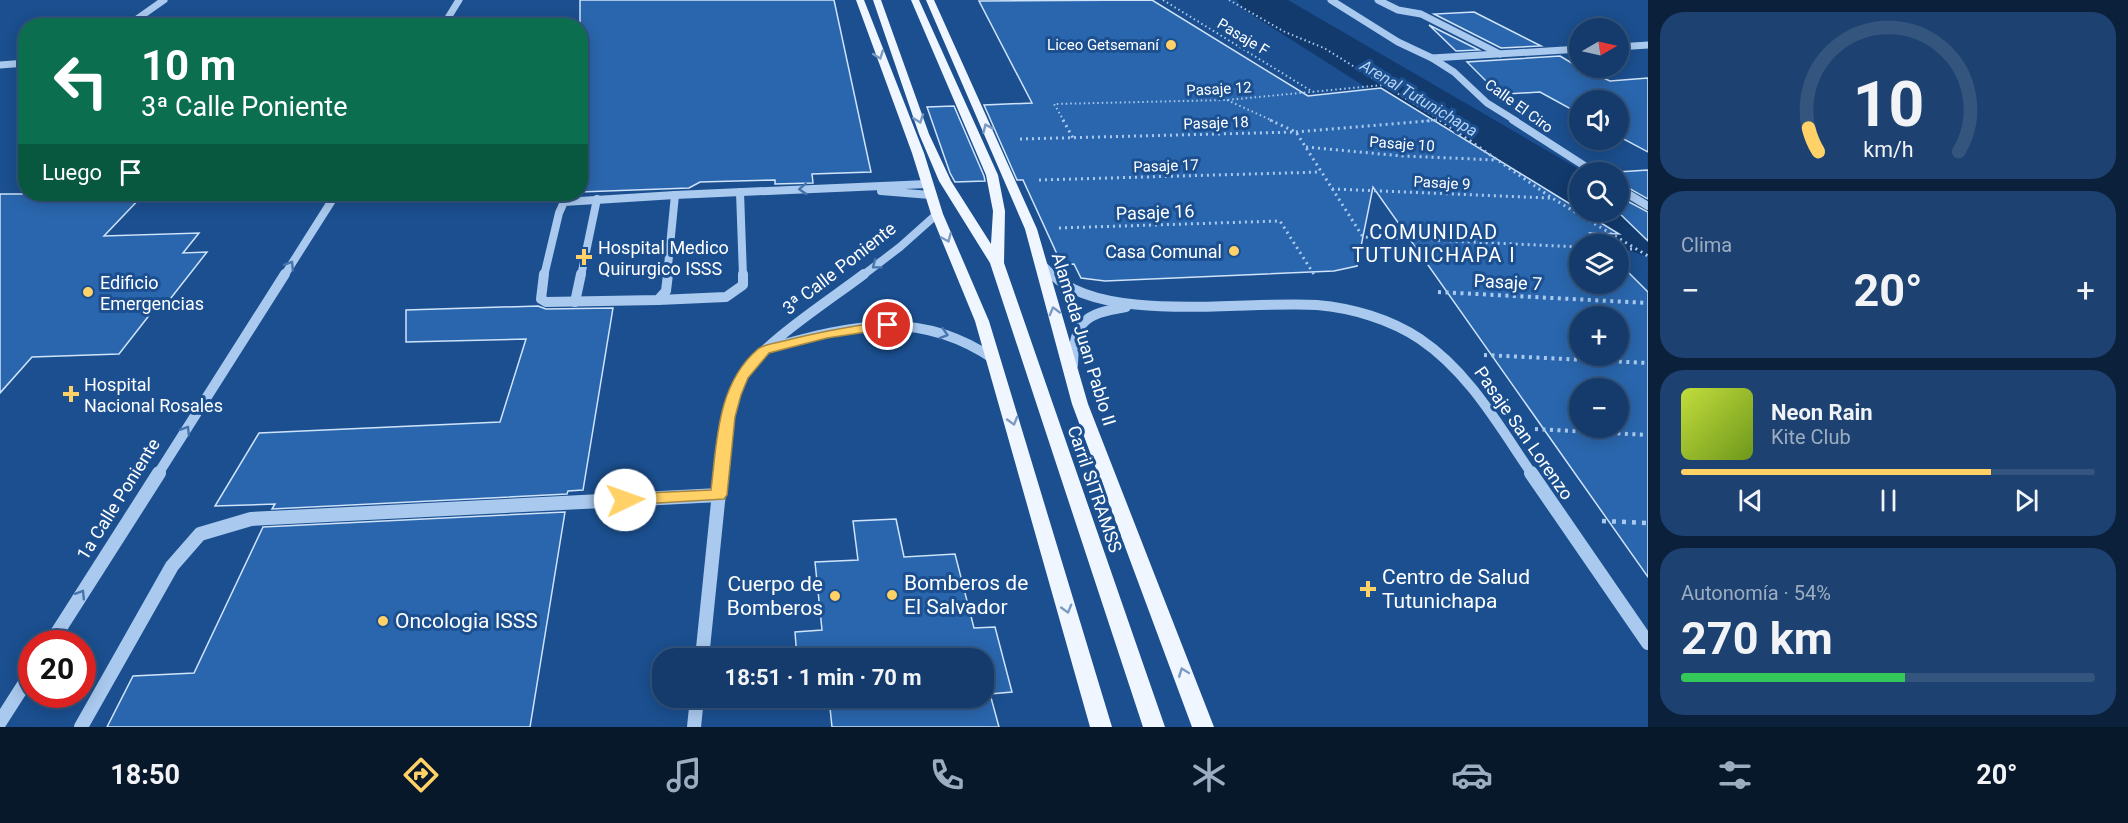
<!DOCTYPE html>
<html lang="es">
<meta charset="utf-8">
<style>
:root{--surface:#143b6b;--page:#1d4271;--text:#f1f3f6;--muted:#9dadc1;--line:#33557e;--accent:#ffd166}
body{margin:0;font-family:Roboto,sans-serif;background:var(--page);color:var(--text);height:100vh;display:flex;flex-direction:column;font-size:22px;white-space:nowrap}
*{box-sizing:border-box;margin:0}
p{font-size:20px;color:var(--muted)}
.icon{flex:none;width:33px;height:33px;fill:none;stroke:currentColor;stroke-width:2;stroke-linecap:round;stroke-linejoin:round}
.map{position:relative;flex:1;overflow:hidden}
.details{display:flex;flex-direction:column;gap:12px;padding:12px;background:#0b203b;width:480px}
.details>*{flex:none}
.banner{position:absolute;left:18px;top:18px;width:570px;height:183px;border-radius:24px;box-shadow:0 3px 15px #0003,0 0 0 2px var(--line);background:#0b6e4f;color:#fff;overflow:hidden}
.needle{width:39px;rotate:81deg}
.controls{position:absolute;left:1569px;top:18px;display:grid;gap:12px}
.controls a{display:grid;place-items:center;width:60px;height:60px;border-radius:50%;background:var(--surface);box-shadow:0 3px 15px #0003,0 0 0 2px var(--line);font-size:30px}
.speed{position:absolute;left:18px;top:630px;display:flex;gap:12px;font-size:30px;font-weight:700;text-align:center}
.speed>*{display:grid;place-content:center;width:78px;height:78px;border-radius:50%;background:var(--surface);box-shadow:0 3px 15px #0003,0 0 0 2px var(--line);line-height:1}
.speed .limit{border:9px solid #d22;background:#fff;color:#111}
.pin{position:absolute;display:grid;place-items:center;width:51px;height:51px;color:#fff;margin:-26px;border:3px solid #fff;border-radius:50%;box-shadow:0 2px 6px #0007}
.me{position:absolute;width:66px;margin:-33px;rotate:87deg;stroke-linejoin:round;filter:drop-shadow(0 0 4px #0008)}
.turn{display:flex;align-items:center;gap:21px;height:126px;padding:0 24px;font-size:27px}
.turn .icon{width:78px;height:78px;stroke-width:2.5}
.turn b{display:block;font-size:42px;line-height:51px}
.then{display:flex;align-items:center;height:57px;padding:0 24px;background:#0003;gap:12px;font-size:22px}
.big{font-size:45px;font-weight:700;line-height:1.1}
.details .card{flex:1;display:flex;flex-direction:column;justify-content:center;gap:9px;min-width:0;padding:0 21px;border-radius:24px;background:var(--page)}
.details .dial{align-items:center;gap:0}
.dial svg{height:156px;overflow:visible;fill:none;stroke:var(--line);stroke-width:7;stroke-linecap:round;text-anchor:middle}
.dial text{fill:var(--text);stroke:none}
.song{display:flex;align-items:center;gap:18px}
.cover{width:72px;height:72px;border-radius:9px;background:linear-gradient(135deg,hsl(70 70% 55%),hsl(80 70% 35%))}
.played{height:6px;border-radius:3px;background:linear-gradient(90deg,var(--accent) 75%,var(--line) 75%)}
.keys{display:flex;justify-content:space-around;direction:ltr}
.heat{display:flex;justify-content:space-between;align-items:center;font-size:33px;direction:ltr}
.charge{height:9px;border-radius:4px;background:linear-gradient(90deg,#34c759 54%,var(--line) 0)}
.trip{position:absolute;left:652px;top:648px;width:342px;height:60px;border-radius:24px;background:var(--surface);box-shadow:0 3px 15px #0003,0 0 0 2px var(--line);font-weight:700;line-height:60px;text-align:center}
.tab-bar{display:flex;height:96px;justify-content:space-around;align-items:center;background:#08182b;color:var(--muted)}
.tab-bar .icon{width:42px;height:42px}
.tab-bar .current{color:var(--accent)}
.tab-bar b{font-size:27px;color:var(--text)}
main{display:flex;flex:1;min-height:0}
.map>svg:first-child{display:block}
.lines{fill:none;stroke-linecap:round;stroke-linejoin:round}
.river{fill:#123a6d;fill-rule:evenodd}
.building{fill:#2a66ad;stroke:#cfe3fa;stroke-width:1.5;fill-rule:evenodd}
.path-far3{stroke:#a9c9ee;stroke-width:2;stroke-dasharray:1.5 3;stroke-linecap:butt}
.path-far2{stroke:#a9c9ee;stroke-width:3;stroke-dasharray:2 4;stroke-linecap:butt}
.path-far1{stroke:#a9c9ee;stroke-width:4;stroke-dasharray:3 4.5;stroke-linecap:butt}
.path{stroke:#a9c9ee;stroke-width:4.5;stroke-dasharray:4 6;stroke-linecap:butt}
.minor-far3{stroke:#a9c9ee;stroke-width:7}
.minor-far2{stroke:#a9c9ee;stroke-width:8}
.minor-far1{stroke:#a9c9ee;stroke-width:10}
.minor{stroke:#a9c9ee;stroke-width:14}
.major{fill:#f0f6ff;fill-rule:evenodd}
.oneway{stroke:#7b9ac1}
.oneway2{stroke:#4674ac}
.route{fill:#ffd166;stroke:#a68842;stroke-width:1.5}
.poi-dot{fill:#ffd166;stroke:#1b4f8f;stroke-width:2}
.labels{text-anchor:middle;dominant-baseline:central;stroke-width:6;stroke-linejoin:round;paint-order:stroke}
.far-street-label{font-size:15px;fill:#fff;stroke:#1b4f8f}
.far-poi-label{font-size:15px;fill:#fff;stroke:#1b4f8f;text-anchor:end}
.far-water-label{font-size:16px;font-style:italic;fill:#b5d3f5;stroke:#1b4f8f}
.street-label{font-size:18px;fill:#fff;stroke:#1b4f8f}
.poi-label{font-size:18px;fill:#fff;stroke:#1b4f8f;text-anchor:start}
.neighbourhood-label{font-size:20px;letter-spacing:1.5px;fill:#fff;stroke:#1b4f8f}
.near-poi-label{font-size:21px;fill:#fff;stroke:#1b4f8f;text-anchor:start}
</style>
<main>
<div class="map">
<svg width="1648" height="727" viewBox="0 0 1648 727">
<rect width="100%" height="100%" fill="#1b4f8f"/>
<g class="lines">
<!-- river -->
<path class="river" d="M1237 0H1288L1584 172H1580V212H1618V196L1648 210V257L1618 247V244H1614L1583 225 1574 213 1558 209 1243 9Z"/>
</g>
<!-- building -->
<g class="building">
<path d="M580 0H834L871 172 812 174 813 183 775 184V180L700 182 689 188 580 192Z"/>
<path d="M1152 0 1308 96 1381 88 1619 234 1590 233 1601 244H1580V284H1618V262L1648 292V577L1373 187 1357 266 1334 271 1105 281 1081 278 1074 264 1062 265 1023 180H1017L984 105 1032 103 979 1ZM1580 316H1618V356H1580ZM1580 388H1618V428H1580Z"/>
<path d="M1474 12 1541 46 1501 48 1434 14Z"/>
<path d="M1429 25 1479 50 1456 51Z"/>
<path d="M1560 56 1580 68 1610 81 1648 78V152L1618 136V100H1580V114L1540 92 1507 94 1487 82 1467 62Z"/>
<path d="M954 106 984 176 985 181 955 182 950 173 927 107Z"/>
<path d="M1648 170V199L1618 182V172H1617Z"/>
<path d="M0 194H144L104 236 199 233 183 253 207 252 167 303 158 304 119 354 32 357 0 393Z"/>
<path d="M1618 196 1648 212V241L1618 212Z"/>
<path d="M538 306 546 309 613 308 583 490 568 491 567 494 272 509 275 504 215 506 259 433 500 422 526 339 406 342V310Z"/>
<path d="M565 512 530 727H107L133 676 194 673 263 527Z"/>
<path d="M896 519 904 557 955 554 974 628 995 627 1012 692 990 694 999 727H832L829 698H984V658H797L795 632 822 630 815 562 858 560 853 521Z"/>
</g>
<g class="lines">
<!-- path-far3 -->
<g class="path-far3">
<path d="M1163 0 1313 92"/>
<path d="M1229 0 1285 32 1324 48 1442 121"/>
<path d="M1227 100 1273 121"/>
<path d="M1064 121 1054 104 1227 100 1383 85"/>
<path d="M1422 121 1438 120"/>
</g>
<!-- path-far2 -->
<g class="path-far2">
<path d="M1063 120 1073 138"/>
<path d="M1270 120 1296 132 1363 237 1580 247"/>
<path d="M1440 120 1552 198 1648 256"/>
<path d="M1020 139 1296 132 1438 120"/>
<path d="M1306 147 1402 156 1496 160"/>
<path d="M1039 180 1321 172"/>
<path d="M1332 189 1550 198"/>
<path d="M1059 228 1280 221 1315 276"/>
<path d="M1618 249H1633"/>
</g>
<!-- path-far1 -->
<g class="path-far1">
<path d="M1438 292 1648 303"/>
<path d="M1484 355 1648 363"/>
<path d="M1535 429 1648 435"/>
</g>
<!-- path -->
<path class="path" d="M1602 521 1648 523"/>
<!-- minor-far3 -->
<g class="minor-far3">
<path d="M1331 0 1398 42 1432 58 1580 49"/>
<path d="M1378 0 1398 10 1421 14 1500 54"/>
<path d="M127 26 164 0"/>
<path d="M443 26 459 0"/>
<path d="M1618 47 1648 45"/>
<path d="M1432 58 1454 72 1487 103 1516 121"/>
<path d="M0 65 26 63"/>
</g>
<!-- minor-far2 -->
<g class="minor-far2">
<path d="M1513 120 1594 172"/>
<path d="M1618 188 1648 206"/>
<path d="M881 191 930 195"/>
<path d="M740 192 743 276"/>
<path d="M675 195 927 184"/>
<path d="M1043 265 1054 276"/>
<path d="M284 276 336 194"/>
<path d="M544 276 559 213 564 202 675 195"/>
<path d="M581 276 597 199"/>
<path d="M667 276 675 195"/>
<path d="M862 276 900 247 937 214"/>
</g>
<!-- minor-far1 -->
<g class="minor-far1">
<path d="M544 274 541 299 546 302 658 300 666 291 668 274"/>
<path d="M1052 274C1101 325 1248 300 1317 305 1352 308 1390 319 1420 339 1469 372 1499 426 1532 474"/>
<path d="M658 300 726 297 743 285V274"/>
<path d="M575 302 581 274"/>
<path d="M770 348C852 325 920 308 995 360"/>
<path d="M1073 365C1074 321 1084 314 1126 307"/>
<path d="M158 474 285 274"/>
<path d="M721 474C725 441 727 410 741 379 756 347 833 298 864 274"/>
</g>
<!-- minor -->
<g class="minor">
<path d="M1531 473 1648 643"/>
<path d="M50 644 159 473"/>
<path d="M702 658 721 473"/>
<path d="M0 722 32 672"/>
<path d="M81 727 172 566 200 534 251 519 719 495"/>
<path d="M694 727 697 698"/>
</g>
<!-- major -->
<g class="major">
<path d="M856 0H864L924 153 943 214 989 321 1112 727H1090L975 321 931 214 912 153Z"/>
<path d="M873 0H881L929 134 951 181 991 244 993 211 986 175 911 0H919L998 175 1005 211 1004 263 1165 727H1143L990 263 939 181 919 134Z"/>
<path d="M926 0H934L1037 229 1088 404 1214 727H1192L1072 404 1025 229Z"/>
</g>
</g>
<!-- one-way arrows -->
<defs><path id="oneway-chevron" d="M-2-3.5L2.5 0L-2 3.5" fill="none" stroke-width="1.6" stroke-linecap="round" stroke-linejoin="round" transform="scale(1.5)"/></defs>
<g class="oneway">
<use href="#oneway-chevron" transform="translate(879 55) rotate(70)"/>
<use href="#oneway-chevron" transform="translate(919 119) rotate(70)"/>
<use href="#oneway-chevron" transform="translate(987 128) rotate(-114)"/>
<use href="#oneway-chevron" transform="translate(947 238) rotate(67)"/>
<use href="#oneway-chevron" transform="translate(1054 311) rotate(-105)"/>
<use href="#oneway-chevron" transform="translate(1013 421) rotate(74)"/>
<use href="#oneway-chevron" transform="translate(1067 609) rotate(74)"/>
<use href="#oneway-chevron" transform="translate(1183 672) rotate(-111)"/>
</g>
<g class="oneway2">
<use href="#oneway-chevron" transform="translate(803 189) rotate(177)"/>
<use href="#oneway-chevron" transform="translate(290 265) rotate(-58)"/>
<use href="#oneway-chevron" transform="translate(876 265) rotate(143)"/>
<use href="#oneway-chevron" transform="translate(944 334) rotate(17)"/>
<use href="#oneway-chevron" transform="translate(186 430) rotate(-58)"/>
<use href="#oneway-chevron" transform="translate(81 594) rotate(-58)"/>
</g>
<!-- route -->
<path class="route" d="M888 321 893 322 895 325 893 328 827 338 769 353 748 378 741 395 735 417 727 495 724 499 625 505 620 504 617 500 620 496 625 494 711 490C717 441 717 384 758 349 764 344 776 343 784 341 818 332 853 326 888 321Z"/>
<!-- markers -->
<g class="poi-dot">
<circle cx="1171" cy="45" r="6"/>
<circle cx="1234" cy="251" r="6"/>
<path d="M581 248h6v6h6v6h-6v6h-6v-6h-6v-6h6z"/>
<circle cx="88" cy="292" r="6"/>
<path d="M68 385h6v6h6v6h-6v6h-6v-6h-6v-6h6z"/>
<path d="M1365 580h6v6h6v6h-6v6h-6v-6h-6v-6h6z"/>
<circle cx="892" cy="595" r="6"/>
<circle cx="835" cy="596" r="6"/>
<circle cx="383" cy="621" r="6"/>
</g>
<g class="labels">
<!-- far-street labels -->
<g class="far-street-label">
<text transform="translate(1243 37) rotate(31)">Pasaje F</text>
<text transform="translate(1219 89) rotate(-3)">Pasaje 12</text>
<text transform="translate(1519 106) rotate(36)">Calle El Ciro</text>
<text transform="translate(1216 123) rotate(-2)">Pasaje 18</text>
<text transform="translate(1402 144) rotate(4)">Pasaje 10</text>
<text transform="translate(1166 166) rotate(-2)">Pasaje 17</text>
<text transform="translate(1442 183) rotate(3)">Pasaje 9</text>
</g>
<!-- far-poi labels -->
<g class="far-poi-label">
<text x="1159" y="45">Liceo Getsemaní</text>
</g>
<!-- far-water labels -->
<g class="far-water-label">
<text transform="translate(1419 98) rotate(31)">Arenal Tutunichapa</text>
</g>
<!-- street labels -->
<g class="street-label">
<text transform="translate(1155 212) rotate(-2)">Pasaje 16</text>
<text transform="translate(839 268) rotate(-38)">3ª Calle Poniente</text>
<text transform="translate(1508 282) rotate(3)">Pasaje 7</text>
<text transform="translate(1084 339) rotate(73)">Alameda Juan Pablo II</text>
<text transform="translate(1524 433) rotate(55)">Pasaje San Lorenzo</text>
<text transform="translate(1095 489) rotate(71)">Carril SITRAMSS</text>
<text transform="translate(118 499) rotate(-58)">1a Calle Poniente</text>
</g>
<!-- poi labels -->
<g class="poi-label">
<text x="598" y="247">Hospital Medico<tspan x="598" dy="21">Quirurgico ISSS</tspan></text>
<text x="1222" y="251" text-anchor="end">Casa Comunal</text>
<text x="100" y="282">Edificio<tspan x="100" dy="21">Emergencias</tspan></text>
<text x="84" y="384">Hospital<tspan x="84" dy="21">Nacional Rosales</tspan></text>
</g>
<!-- neighbourhood labels -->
<g class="neighbourhood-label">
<text x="1434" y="232">COMUNIDAD<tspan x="1434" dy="23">TUTUNICHAPA I</tspan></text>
</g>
<!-- near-poi labels -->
<g class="near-poi-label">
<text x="1382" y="577">Centro de Salud<tspan x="1382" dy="24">Tutunichapa</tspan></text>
<text x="904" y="583">Bomberos de<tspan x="904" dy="24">El Salvador</tspan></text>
<text x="823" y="584" text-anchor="end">Cuerpo de<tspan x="823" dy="24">Bomberos</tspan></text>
<text x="395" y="621">Oncologia ISSS</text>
</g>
</g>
</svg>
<div class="controls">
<a><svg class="needle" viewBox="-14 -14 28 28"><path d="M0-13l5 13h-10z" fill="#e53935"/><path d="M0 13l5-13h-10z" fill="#9dadc1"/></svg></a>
<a><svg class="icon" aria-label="sound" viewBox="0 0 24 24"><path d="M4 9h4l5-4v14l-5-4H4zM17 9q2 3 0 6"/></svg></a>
<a><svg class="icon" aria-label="search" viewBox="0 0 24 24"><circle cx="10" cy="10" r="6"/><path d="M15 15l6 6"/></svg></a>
<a><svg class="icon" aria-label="layers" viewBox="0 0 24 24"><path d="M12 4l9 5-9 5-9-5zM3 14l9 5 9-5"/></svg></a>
<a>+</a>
<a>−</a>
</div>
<div class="speed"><div class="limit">20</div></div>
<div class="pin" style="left:888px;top:325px;background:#d93025"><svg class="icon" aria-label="arrive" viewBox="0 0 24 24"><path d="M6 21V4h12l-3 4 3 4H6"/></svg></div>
<svg class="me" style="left:625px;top:500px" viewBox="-20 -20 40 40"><circle r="19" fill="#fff"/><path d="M0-13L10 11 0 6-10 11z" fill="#ffd166"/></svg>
<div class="trip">18:51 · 1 min · 70 m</div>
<div class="banner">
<div class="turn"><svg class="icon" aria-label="left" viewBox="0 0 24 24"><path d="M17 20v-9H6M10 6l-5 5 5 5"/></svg><div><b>10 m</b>3ª Calle Poniente</div></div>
<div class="then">Luego<svg class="icon" aria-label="arrive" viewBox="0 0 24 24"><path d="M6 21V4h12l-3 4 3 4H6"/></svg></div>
</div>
</div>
<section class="details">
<div class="card dial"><svg viewBox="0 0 100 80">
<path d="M14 69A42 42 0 1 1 86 69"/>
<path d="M14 69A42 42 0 0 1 9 57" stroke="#ffd166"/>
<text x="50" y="56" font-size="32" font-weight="700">10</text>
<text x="50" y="72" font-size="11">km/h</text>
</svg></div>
<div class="card"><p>Clima</p>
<div class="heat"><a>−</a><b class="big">20°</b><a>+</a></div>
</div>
<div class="card">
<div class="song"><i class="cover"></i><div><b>Neon Rain</b><p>Kite Club</p></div></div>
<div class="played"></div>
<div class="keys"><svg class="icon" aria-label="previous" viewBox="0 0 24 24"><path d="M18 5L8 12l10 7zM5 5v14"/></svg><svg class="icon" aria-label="pause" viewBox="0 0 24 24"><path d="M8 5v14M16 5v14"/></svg><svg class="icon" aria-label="next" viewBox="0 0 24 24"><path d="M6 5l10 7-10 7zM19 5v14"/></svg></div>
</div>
<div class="card"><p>Autonomía · 54%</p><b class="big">270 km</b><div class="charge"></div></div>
</section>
</main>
<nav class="tab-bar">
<b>18:50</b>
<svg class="icon current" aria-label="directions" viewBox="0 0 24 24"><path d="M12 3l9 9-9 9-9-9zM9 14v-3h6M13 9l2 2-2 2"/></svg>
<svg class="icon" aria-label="music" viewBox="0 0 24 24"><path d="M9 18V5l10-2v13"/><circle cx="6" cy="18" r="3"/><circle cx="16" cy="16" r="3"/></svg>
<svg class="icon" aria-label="phone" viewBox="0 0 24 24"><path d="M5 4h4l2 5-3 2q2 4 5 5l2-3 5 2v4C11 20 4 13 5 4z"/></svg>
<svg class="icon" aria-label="climate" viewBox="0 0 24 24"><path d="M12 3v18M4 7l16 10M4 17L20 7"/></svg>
<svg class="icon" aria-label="car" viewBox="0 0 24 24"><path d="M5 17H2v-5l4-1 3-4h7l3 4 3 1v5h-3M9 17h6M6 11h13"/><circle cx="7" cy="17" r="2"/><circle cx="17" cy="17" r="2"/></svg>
<svg class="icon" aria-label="filters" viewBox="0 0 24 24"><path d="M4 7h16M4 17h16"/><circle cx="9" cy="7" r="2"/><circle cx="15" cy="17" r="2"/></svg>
<b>20°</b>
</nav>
